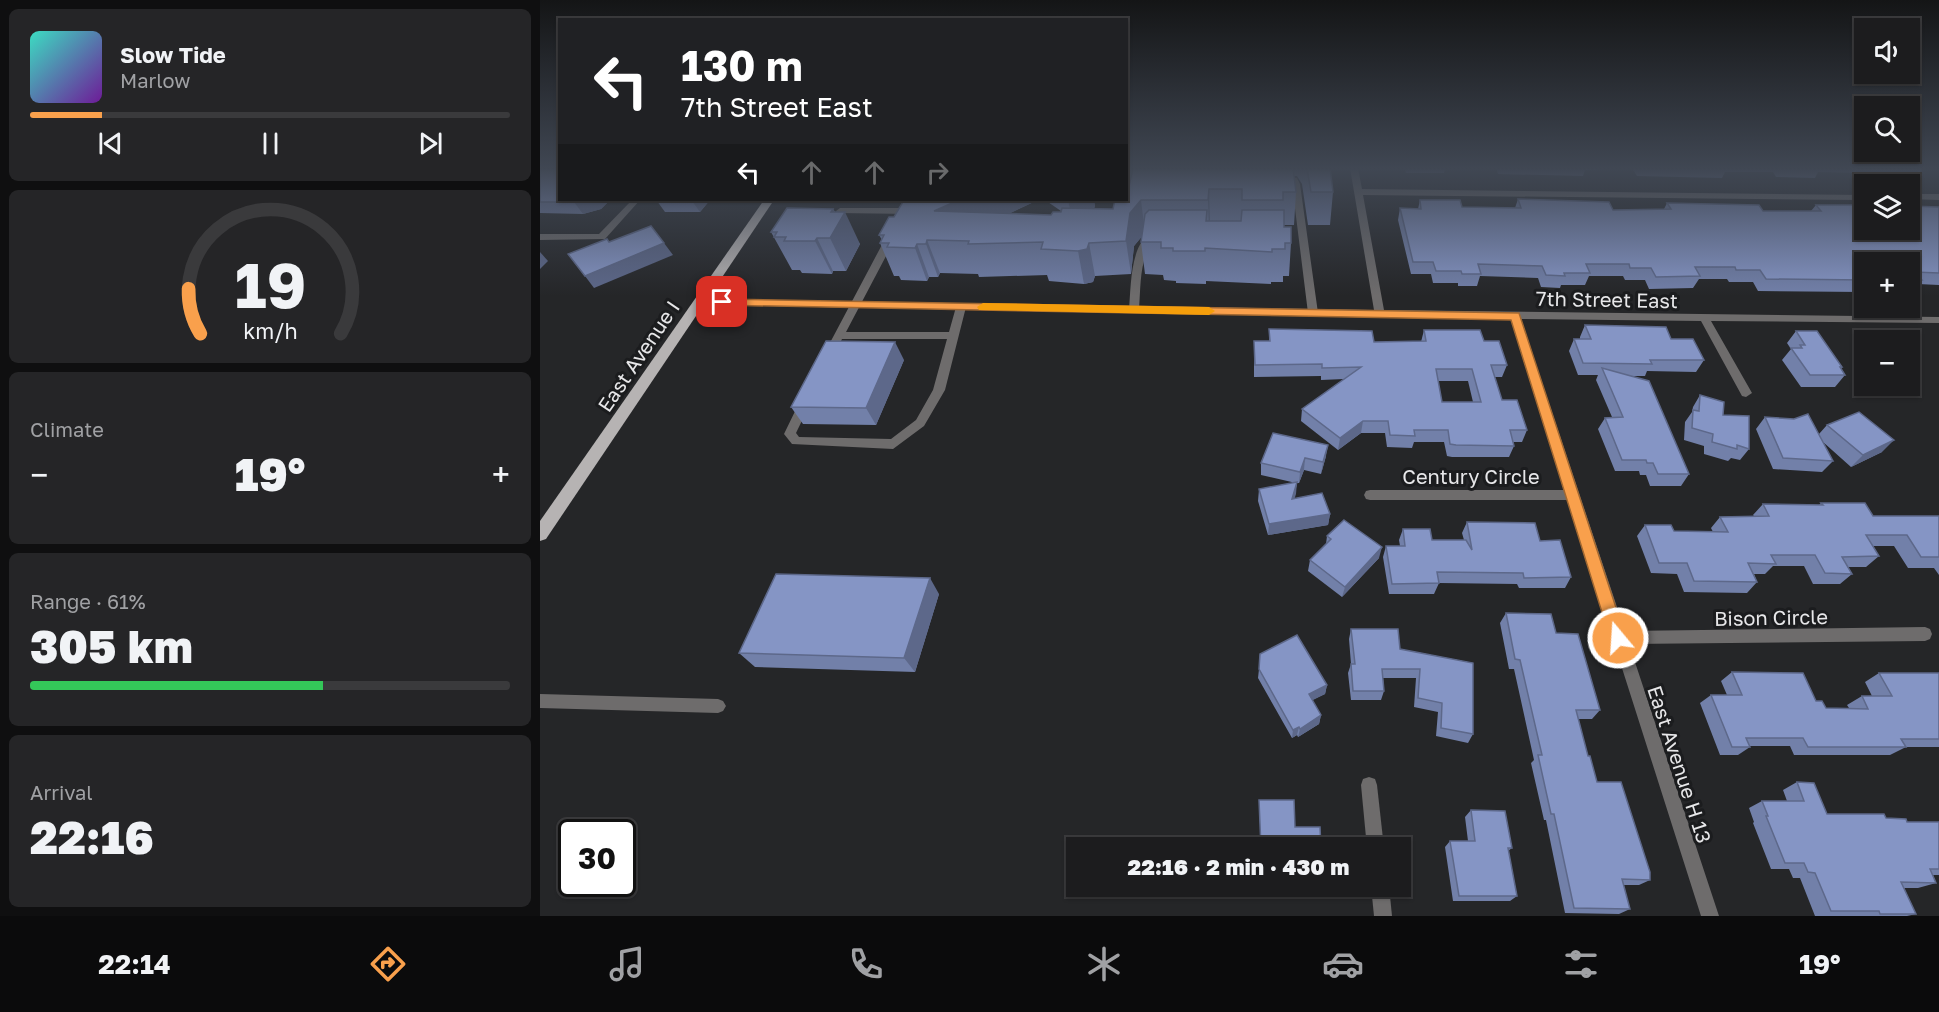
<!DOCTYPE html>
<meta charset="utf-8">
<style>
:root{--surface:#1c1c1e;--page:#252527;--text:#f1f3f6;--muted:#a0a1a4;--line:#3a3a3c;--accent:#f9a04c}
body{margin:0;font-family:"Golos Text",sans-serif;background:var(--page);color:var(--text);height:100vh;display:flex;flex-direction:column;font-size:22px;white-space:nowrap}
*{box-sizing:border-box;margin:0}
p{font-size:20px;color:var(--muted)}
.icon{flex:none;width:33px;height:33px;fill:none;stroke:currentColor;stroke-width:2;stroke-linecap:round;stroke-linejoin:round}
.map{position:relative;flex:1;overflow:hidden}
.side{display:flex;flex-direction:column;gap:9px;padding:9px;background:#0f0f10;width:540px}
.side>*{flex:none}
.top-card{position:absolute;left:18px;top:18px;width:570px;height:183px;border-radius:0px;box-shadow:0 2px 4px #0004,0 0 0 2px var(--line);background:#202124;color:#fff;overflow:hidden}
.tools{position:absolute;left:1314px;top:18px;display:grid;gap:12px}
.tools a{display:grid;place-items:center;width:66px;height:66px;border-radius:0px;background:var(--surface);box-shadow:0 2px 4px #0004,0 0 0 2px var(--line);font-size:30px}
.speed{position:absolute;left:18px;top:819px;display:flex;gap:12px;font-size:30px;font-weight:700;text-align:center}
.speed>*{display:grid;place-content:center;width:78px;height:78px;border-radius:50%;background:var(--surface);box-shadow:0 2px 4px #0004,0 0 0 2px var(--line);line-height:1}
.speed .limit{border:3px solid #111;border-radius:9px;background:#fff;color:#111}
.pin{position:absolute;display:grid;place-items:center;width:51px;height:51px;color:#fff;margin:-26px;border-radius:12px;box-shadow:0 3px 9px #0006}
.me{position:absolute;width:66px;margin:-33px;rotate:342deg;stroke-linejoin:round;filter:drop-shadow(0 0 4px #0008)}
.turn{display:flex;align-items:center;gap:21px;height:126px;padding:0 24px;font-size:27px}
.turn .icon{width:78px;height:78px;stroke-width:2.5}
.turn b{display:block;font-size:42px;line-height:51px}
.lanes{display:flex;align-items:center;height:57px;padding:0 24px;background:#0003;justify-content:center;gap:30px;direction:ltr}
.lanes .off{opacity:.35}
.big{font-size:45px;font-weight:800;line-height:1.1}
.side .card{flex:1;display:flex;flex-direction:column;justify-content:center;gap:9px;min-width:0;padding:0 21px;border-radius:9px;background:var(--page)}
.side .dial{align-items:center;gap:0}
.dial svg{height:156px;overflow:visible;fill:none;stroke:var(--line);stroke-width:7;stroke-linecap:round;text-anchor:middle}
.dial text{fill:var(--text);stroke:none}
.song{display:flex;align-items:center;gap:18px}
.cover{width:72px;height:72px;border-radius:9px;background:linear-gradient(135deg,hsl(170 70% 55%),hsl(280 70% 35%))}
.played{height:6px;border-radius:3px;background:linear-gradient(90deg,var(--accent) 15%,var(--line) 15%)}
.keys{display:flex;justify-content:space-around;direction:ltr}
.heat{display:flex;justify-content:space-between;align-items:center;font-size:33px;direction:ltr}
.charge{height:9px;border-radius:4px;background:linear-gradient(90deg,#34c759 61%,var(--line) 0)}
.trip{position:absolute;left:526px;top:837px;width:345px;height:60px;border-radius:0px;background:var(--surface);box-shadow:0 2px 4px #0004,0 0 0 2px var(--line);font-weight:800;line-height:60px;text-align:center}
.menu{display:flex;height:96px;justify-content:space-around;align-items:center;background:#0b0b0c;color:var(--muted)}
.menu .icon{width:42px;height:42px}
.menu .active{color:var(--accent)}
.menu b{font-size:27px;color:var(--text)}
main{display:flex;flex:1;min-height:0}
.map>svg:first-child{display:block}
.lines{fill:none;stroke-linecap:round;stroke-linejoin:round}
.lane{fill:#6e6c6c;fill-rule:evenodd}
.street{fill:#6e6c6c;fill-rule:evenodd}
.primary{fill:#b6b3b3;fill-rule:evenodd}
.wall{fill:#7280a9;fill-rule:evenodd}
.shaded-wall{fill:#5d688a}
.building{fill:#8595c5;stroke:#5d688a;stroke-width:1.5;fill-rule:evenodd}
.route{fill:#f9a04c;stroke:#a26831;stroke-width:1.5}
.slow{fill:#f59e0b}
.labels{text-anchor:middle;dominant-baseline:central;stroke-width:6;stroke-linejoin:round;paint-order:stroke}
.street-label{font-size:20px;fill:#e7e7e9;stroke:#1b1c1e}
</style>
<main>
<section class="side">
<div class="card">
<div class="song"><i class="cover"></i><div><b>Slow Tide</b><p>Marlow</p></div></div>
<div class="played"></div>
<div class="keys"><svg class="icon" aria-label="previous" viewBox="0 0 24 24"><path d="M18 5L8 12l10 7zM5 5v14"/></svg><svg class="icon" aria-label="pause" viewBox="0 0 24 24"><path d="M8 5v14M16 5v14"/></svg><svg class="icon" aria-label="next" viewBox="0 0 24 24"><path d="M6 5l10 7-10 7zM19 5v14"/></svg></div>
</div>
<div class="card dial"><svg viewBox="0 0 100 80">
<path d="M14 69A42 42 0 1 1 86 69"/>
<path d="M14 69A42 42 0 0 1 8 46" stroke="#f9a04c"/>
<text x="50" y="56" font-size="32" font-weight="700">19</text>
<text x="50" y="72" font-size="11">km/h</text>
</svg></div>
<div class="card"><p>Climate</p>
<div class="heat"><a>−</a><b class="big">19°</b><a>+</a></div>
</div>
<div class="card"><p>Range · 61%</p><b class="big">305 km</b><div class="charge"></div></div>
<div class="card"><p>Arrival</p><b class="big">22:16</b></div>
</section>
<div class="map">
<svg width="1399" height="916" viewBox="0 0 1399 916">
<rect width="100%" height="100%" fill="#252628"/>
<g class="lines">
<!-- lane -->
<g class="lane">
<path d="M741 176 757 178 760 184 778 313 773 316 768 313 752 184 738 181V177Z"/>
<path d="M300 208H374L378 211 374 214 297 213 296 211Z"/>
<path d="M612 233 617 236C599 255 601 284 599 309L594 312 589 309C591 288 590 242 612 233Z"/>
<path d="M350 236 355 239 306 332H409L416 307 417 305H425L426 307 405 390 384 426 353 449 252 444 244 434 260 401 264 400 270 404 256 433 259 437 351 439 376 420 393 390 407 339H302L292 359 288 360 283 356 345 239Z"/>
<path d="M0 694 178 699 183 701 186 706 183 711 178 713 0 708Z"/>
</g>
<!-- street -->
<g class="street">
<path d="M810 168H818L822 189 1324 195V200L823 195 844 310 1399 317V323L1171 321 1212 393 1206 397 1202 396 1161 321 981 319 1085 631 1385 627 1390 629 1392 634 1390 639 1385 641 1089 644 1179 916H1161L1074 643 1071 638 1072 636 1029 500H830L826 499 824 495 826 491 830 490H1025L971 319 159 305 154 302 159 299 834 310Z"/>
<path d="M1399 194V200L1370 199V194Z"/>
<path d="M92 200H100L65 239 0 240V234H59Z"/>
<path d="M829 777 835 779 837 785 844 848H827L821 785 823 779Z"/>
<path d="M831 886H849L852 916H834Z"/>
</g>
<!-- primary -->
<path class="primary" d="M224 200H234L6 539 0 541V521Z"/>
</g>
<!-- wall -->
<g class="wall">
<path d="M0 168 20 200H70L61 209 43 214 0 213Z"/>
<path d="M586 168H790L793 192 790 225H768L762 184 757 176H754L756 192 754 225H744V227L751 243 749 276H743V282H731V284L666 281V284L636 283V281L624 280 623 275 605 274 601 242 602 236 594 246 591 274 555 276 553 282 544 284 509 281 507 275 439 277 438 274 400 273 398 277H389L387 281 361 280 359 276H354L340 243 342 240 339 235 354 217 498 200 468 214 511 215 521 212V211L505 200H554L555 207 553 209H573L586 200 589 186H586Z"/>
<path d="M865 168H933H905L904 173H866Z"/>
<path d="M956 168H1059L1058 170H1045L1043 176 958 174Z"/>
<path d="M1092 168H1383L1379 173 1373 172 1368 179 1330 178 1325 173 1278 172 1275 178 1236 177 1233 172H1185L1182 178 1097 176Z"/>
<path d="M978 199 1073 210 1124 209 1127 203 1223 211H1271L1276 205 1399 207V285L1378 284 1371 292H1370V262H1324V292L1218 291 1213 282H1189L1187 279H1159L1153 288 1109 289 1105 280H1085L1083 276H1049L1045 285H1021L1020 288 1001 287 998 278 940 276 937 286H918V283H893L891 274H871L858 220 860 208 878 209 880 200 922 207 975 208Z"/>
<path d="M118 200H170L160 212H125L117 201Z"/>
<path d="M293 209 320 244 306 271H293L292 274 262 273 260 270H252L231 232Z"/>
<path d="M1045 325 1131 339 1164 360 1156 372 1107 371 1105 376H1089L1149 474 1141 486H1110L1106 475H1100L1099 471H1075L1058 429 1065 418 1072 417 1056 380 1058 375H1038L1029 351 1034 339H1040V337Z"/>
<path d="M729 329 834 342H881L884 330 944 341 967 365 962 377H954L962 400 987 430 982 442H973L974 446 969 457H912L907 456 904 442H874L872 448 847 447 845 433H821L798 450 761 421 762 409 804 379 781 380V376L714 377V341H729ZM898 381H928L933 402H902Z"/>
<path d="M1256 331 1302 367 1301 369 1305 375 1295 387H1261L1242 360 1251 349 1247 343Z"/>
<path d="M364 360 336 425 263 424 251 407Z"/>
<path d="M1160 395 1183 415 1209 449 1200 460 1191 458 1188 461 1164 454V446L1144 440 1145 422 1152 412 1153 407Z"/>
<path d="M1225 417 1279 434 1287 425 1342 452 1311 467 1283 442 1293 461 1282 472 1233 469 1216 429Z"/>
<path d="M786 456 781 474 764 470 759 483H757L754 498 790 514 788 525 728 535 718 501 719 489 756 483 721 475V463Z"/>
<path d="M1281 503 1333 516H1399V575L1394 568H1368L1354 546H1333L1339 556 1326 567H1308L1312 574 1300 584H1273L1264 566H1233L1225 574H1214L1217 582 1207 593 1144 592 1137 574 1111 573 1097 536 1105 525 1134 531 1173 532 1171 528 1180 517 1214 516 1213 515 1223 504 1279 505Z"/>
<path d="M927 522 1000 541 1031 577 1025 588H979L977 584 899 583 894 594H849L843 557 846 546H860L859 540 863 529 892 540H924L922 533Z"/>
<path d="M787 536 839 558 802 597 768 571 770 560 786 544Z"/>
<path d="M399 594 375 672 215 667 199 653Z"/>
<path d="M966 613 1016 633 1060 710 1052 719H1038L1048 756 1057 782 1110 880 1099 885H1083L1090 909 1079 914 1025 913 1006 820H1004L991 763 994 760 974 669H969L960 623Z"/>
<path d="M811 629 860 649 933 663V734L928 743 896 736 898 712 874 707 876 678H843L844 691 841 700H811L808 673 811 664 809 639Z"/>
<path d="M719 669 787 685 785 694 772 700 781 715 779 724 758 737 757 735 752 738 718 678Z"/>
<path d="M1192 672 1276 701 1286 708H1309L1307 705 1322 696H1332L1325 682 1339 673H1399V747H1366L1350 755H1254L1250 746H1209L1210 747 1198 755H1180L1160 703 1171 695H1187L1181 681Z"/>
<path d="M1257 782 1287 814 1346 818 1367 822H1399V875H1393L1396 883 1378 888H1364L1376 914 1367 916H1275L1260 878H1253L1249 869H1231L1213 823 1214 822 1209 808 1222 801H1247L1243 790Z"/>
<path d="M719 800 755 827 781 848H721Z"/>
<path d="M931 810 972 848 968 851 977 896 970 901H913L905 847 910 841H928L925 817Z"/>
<path d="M722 886H783L781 892 723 894Z"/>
</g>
<!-- shaded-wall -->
<g class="shaded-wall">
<path d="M669 189 670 221 669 233 668 200Z"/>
<path d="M43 200H70L61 209 43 214 34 202Z"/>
<path d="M153 200H170L160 212 152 201Z"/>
<path d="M419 200H498L411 241 394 211Z"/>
<path d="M528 200H554L555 207 532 219Z"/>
<path d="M601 200 605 233 594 246 591 274 586 241 590 213Z"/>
<path d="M293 209 299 222 305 212 320 244 306 271 290 238 291 212Z"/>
<path d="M277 238 293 271 292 274 275 241Z"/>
<path d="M387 240 400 273 398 277 386 244Z"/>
<path d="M124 243 133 255 54 288 45 276Z"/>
<path d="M549 243 555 276 553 282 544 284 538 251Z"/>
<path d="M377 244 389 277 387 281 375 248Z"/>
<path d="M0 252 8 261 0 269Z"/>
<path d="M355 342 364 360 336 425 326 408Z"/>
<path d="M823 421 821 433 798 450 800 438Z"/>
<path d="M1354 440 1342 452 1311 467 1323 455Z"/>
<path d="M788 445 786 456 781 474 783 462Z"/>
<path d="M765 458 764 470 759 483 760 472Z"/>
<path d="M757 482 756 494 751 510 752 499Z"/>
<path d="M790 514 788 525 728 535 729 524Z"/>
<path d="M842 547 839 558 802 597 805 587Z"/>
<path d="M390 578 399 594 375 672 364 658Z"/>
<path d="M787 685 785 694 767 703 769 694Z"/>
<path d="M781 715 779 724 758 737 760 729Z"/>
<path d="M759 727 757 735 752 738 753 730Z"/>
</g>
<!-- building -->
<g class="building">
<path d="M0 168H20V200H43L34 202H0Z"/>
<path d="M593 168H753L756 192H743V200H702V189H669L668 200H601L590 213 586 241 549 243 547 249 538 251 501 249 503 242 428 244 429 241 387 240 386 244H377L375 248 347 247 349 243H340L344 235H339L349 217H354L364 200H419L394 211 511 215 513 212H521L522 208 573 209 575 200H586Z"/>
<path d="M767 168H790L793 192H771Z"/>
<path d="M978 199 1069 202 1073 210 1131 209 1127 203 1219 205 1223 211H1281L1276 205H1324V230H1370V206L1399 207V273L1375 272 1382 280H1370V262H1324V280L1226 279 1220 270H1196L1195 267H1155L1160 276 1116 277 1111 268H1090L1089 264H1046L1050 273H1024L1025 276 1006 275 1002 266 938 264 941 274H922L921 271H896L893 262H873L860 208 881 209 880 200H920L922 207 981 208Z"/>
<path d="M118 200H153L152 201H117Z"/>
<path d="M247 208 293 209 291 212H305L290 238H277L275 241H244L246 237H234L237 232H231Z"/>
<path d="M609 210H667L666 221H701L702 210H744V227H751V243H745V249H732V252L665 248V251H633V248H621V242H601L605 214Z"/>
<path d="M111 226 124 243 45 276 28 254 67 239 69 242Z"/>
<path d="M1045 325 1126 327 1131 339H1153L1164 360H1110L1112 364 1043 363 1034 339H1051Z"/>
<path d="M729 329 832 331 834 342 886 341 884 330H940L944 341H959L967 365H951L962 400H977L987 430H970L974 446 916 445 910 444 908 430H874L875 436 850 435 848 421H823L800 438 762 409 821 367 782 368V364L715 365 714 341H730ZM896 369H932L941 402H902Z"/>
<path d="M1256 331H1277L1302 367H1300L1305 375H1270L1251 348H1262L1260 345H1265Z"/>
<path d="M286 341 355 342 326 408 251 407Z"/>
<path d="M1062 368 1109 381 1149 474H1118L1113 463H1107L1106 460H1082L1065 418 1083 417Z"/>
<path d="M1160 395 1184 402 1183 415 1209 416V449L1197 445V449L1172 442 1173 434 1152 428 1153 410 1159 411Z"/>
<path d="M1319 412 1354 440 1323 455 1287 425Z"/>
<path d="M1268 414 1293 461 1243 458 1225 417 1254 419Z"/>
<path d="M733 433 788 445 783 462 765 458 760 472 721 463Z"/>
<path d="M757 482 752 499 782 493 790 514 729 524 719 489Z"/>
<path d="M1281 503H1325L1333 516H1399V557H1381L1367 535H1326L1339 556 1302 557 1312 574 1285 573 1275 555H1231L1236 564 1208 563 1217 582 1154 581 1147 563H1119L1105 525H1131L1134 531 1188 532 1180 517 1229 516 1223 504 1283 505Z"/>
<path d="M804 520 842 547 805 587 770 560 791 539 787 536Z"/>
<path d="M927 522 995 523 1000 541 1020 540 1031 577 984 578 983 573 897 572 899 583 852 584 846 546H865L863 529H890L892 540H926L932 550Z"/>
<path d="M236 574 390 578 364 658 199 653Z"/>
<path d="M966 613 1011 614 1016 633 1038 634 1060 710H1036L1048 756H1050L1057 782H1081L1110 872V880L1082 879 1090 909 1034 908 1014 814H1011L998 755H1002L980 660 975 659Z"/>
<path d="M811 629H858L860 649 933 663V734L901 728 902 703 878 698 880 669H842L844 691H813L811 664H815Z"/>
<path d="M757 635 787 685 769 694 781 715 760 729 759 727 753 730 719 669 720 654Z"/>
<path d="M1192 672 1263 673 1276 701H1282L1286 708 1328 709 1322 696H1352L1339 673H1399V739H1361L1366 747H1268L1263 738H1206L1210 747H1192L1171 695H1202Z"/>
<path d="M1257 782 1274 783 1287 814H1344L1346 818 1366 819 1367 822H1399V869H1390L1396 883 1361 882 1376 914H1340L1339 911H1291L1275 873 1268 872 1264 863H1245L1226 816H1228L1222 801H1264Z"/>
<path d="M719 800H754L755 827H780L781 848H721Z"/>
<path d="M931 810 965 811 972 848H968L977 896H919L910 841H935Z"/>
<path d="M723 886H783L784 887 723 888Z"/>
</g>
<!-- sky -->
<linearGradient id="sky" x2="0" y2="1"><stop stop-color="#141516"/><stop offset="0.57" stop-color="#404753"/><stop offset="1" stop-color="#404753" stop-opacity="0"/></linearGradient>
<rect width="1399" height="296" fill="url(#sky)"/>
<!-- route -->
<path class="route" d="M182 299 979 313 1086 638 1084 644 1078 646 1073 644 1070 638 971 320 177 305V300Z"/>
<!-- slow -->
<path class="slow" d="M443 303 669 307 675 311 669 315 439 310 437 307Z"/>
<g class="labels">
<!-- street labels -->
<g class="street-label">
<text transform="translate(1067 299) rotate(1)">7th Street East</text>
<text transform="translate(98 356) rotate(-56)">East Avenue I</text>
<text x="931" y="476">Century Circle</text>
<text transform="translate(1231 617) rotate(-1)">Bison Circle</text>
<text transform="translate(1140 764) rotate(72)">East Avenue H 13</text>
</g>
</g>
</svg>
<div class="tools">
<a><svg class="icon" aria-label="sound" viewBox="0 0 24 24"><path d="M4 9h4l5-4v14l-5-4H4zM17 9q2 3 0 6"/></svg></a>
<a><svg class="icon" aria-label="search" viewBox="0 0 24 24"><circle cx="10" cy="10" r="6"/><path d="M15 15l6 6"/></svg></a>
<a><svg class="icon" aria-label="layers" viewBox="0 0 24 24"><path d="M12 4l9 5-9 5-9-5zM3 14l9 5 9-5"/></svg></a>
<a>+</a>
<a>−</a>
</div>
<div class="speed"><div class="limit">30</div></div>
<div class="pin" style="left:182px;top:302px;background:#d93025"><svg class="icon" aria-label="arrive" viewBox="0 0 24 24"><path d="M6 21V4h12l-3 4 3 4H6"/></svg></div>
<svg class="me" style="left:1078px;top:638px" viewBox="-20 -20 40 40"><circle r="17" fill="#f9a04c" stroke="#fff" stroke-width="3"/><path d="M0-11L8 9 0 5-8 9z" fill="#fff"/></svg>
<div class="trip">22:16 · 2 min · 430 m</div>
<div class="top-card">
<div class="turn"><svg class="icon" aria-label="left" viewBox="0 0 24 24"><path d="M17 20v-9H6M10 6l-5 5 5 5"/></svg><div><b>130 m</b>7th Street East</div></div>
<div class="lanes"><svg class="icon" aria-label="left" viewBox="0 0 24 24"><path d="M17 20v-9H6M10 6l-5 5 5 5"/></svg><svg class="icon off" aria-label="ahead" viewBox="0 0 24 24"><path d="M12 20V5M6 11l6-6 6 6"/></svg><svg class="icon off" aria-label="ahead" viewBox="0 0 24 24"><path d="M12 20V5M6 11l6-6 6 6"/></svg><svg class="icon off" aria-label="right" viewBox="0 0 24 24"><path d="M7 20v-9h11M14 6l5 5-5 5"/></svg></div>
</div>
</div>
</main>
<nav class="menu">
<b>22:14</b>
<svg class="icon active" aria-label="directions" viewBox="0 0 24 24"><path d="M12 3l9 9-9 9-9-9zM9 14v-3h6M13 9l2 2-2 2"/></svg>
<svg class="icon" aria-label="music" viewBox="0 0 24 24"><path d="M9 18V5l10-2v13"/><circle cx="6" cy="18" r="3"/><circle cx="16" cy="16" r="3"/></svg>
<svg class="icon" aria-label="phone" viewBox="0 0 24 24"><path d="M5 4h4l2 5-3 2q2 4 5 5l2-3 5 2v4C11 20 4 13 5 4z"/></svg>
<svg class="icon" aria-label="climate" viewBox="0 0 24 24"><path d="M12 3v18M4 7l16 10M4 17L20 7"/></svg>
<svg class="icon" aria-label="car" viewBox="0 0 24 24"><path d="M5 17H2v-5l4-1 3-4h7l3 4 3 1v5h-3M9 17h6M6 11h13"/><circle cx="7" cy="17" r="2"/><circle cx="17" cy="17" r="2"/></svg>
<svg class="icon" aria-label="filters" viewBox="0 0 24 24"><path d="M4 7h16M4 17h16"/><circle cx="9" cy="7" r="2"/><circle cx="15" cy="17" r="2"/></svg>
<b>19°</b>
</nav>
